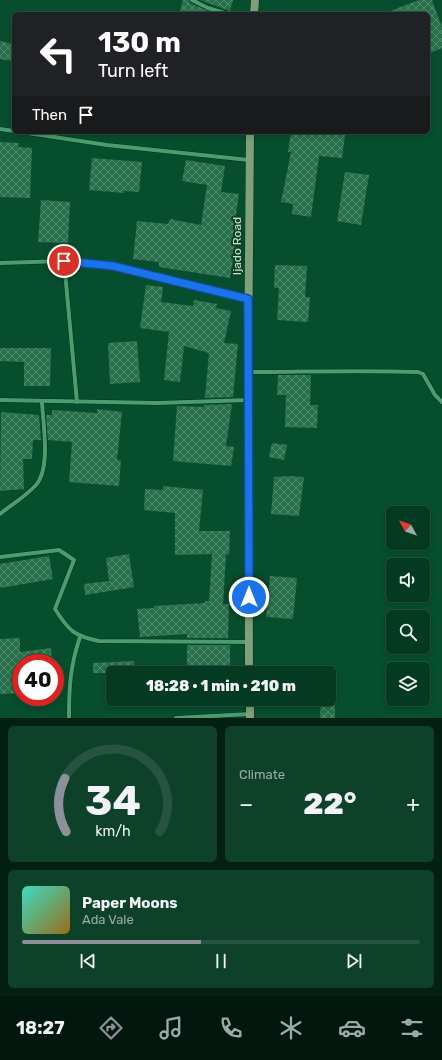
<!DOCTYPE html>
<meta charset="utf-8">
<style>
:root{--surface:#053a22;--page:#0e412a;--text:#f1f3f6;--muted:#97ada5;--line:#265440;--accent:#8c9099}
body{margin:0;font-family:Rubik,sans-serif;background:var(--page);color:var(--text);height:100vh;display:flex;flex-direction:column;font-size:15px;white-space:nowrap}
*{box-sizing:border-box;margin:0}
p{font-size:13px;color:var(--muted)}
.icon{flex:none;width:22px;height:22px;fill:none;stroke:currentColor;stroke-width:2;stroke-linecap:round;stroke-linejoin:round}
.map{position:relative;height:718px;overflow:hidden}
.drawer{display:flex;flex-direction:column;gap:8px;padding:8px;background:#032013;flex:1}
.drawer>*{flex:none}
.guide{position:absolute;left:12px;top:12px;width:418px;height:122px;border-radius:6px;box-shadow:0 2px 6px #0003,0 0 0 1px var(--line);background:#202124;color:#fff;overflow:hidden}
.needle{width:26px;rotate:310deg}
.controls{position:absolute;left:386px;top:506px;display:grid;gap:8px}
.controls a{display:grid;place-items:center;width:44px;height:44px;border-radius:6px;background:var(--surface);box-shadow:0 2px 6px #0003,0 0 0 1px var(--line);font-size:20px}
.speed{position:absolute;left:12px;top:654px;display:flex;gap:8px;font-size:20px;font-weight:700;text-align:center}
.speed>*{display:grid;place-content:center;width:52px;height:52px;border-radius:50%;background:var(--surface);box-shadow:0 2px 6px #0003,0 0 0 1px var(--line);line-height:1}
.speed .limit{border:6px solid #d22;background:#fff;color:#111}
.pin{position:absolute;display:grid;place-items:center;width:34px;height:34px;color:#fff;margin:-17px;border:2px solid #fff;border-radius:50%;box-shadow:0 1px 4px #0007}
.me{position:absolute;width:44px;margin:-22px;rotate:0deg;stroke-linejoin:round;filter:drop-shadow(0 0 3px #0008)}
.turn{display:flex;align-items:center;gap:14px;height:84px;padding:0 20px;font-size:18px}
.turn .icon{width:52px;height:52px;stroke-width:2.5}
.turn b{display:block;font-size:28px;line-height:34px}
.then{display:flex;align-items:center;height:38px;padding:0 20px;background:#0003;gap:8px;font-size:15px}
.big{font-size:30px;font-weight:800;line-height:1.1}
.drawer .tile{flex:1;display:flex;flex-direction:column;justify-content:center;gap:6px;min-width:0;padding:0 14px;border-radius:6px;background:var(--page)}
.drawer .dial{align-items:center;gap:0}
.dial svg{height:104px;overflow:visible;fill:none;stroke:var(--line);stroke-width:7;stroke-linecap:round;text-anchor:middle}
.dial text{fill:var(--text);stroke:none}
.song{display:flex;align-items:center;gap:12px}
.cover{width:48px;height:48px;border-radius:6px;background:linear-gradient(135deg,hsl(170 70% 55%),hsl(40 70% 35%))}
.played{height:4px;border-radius:2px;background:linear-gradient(90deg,var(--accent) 45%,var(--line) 45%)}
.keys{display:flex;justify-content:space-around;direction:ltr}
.heat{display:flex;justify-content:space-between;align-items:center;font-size:22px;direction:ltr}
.drawer .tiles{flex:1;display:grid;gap:8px;grid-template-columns:1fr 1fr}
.tile:last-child{grid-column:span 2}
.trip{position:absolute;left:106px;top:666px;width:230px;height:40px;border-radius:6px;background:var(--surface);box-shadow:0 2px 6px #0003,0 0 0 1px var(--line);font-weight:800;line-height:40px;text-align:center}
.dock{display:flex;height:64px;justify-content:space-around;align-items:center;background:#02170e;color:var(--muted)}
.dock .icon{width:28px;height:28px}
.dock .selected{color:var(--accent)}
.dock b{font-size:18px;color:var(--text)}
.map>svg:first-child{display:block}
.building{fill:url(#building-cross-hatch)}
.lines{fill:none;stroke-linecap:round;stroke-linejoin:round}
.street-casing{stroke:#01301a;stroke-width:5}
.secondary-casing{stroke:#01301a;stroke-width:9}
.street{stroke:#4b9d70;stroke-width:4}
.secondary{stroke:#7ea07a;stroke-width:8}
.route-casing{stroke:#114b97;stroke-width:10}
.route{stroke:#1a73e8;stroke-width:7}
.labels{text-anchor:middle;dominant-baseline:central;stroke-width:4;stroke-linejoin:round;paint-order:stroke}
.street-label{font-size:12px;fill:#bde4cb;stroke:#144029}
</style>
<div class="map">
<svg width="442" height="718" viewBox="0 0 442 718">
<defs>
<pattern id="building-cross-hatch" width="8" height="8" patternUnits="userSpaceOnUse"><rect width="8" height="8" fill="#28704b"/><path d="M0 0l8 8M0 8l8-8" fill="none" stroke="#4f8b6c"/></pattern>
</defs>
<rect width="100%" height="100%" fill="#074e2e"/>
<!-- building -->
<g class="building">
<path d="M183 0H189L190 3 216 14H179Z"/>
<path d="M200 0H233L230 11Z"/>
<path d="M419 0H432L442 27V48L428 54V14L385 13Z"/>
<path d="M0 41 14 44 11 61 0 59Z"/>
<path d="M291 132H327L345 134 342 158 319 156 311 217 292 214 293 204 281 202 291 152H288Z"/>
<path d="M0 142 19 143 18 147 32 148 30 198 0 197Z"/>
<path d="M92 158 142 162 139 192 124 191V193L89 190Z"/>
<path d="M186 160 225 166 221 192 239 194 234 227 238 228 230 278 159 267V262L133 259 137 221 168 224 170 219 201 225 207 185 182 181Z"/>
<path d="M345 172 369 175 361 225 337 221Z"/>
<path d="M41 200 70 202 68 243 38 242Z"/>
<path d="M275 265 307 266 305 297H310L308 322 277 320 279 288H274Z"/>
<path d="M146 285 163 287 161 302 193 306 194 300 217 304 216 308 231 311 224 343 238 344 233 397 205 398 209 353 184 346 180 382 164 380 169 332 140 328Z"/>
<path d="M137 341 140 382 110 384 108 343Z"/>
<path d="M0 348H51L50 386H24V362L0 361Z"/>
<path d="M278 375H311L310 405H318L317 428 285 427 286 395H277Z"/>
<path d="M232 404 226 446 234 447 231 466 173 461 177 406 204 407V405Z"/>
<path d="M97 409 122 412 117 460H121L119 486 69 482 72 442 48 440 46 415H52V410L97 413Z"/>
<path d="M1 412 39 415 41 440H33L32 459H23L24 489 0 491Z"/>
<path d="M272 443 287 445 284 460 269 457Z"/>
<path d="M290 476 304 477 299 516 271 514 274 477Z"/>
<path d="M163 486 203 490 199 531H230L229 555 226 554 223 604H229L228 638H187V634L140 637 137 609 154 608V606L205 603V601H209L212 554 175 555V513L144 510 145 489 163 490Z"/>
<path d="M129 554 134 587 85 595 84 584 109 581 106 558Z"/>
<path d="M49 556 53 579 0 588V564Z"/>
<path d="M270 576 297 578 293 619 266 617Z"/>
<path d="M20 638V652L51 648 52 663H21V693L0 694V639Z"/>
<path d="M187 645H230V665L187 666Z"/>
<path d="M134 661 135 673H93V663Z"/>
<path d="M321 699H335V718H320Z"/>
</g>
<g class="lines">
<defs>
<g id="street">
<path d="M192 0 208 8 228 14"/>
<path d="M0 129 14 131"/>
<path d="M21 132 107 145 249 160"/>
<path d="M64 261 77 402"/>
<path d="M0 263 64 261 113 266 248 299"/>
<path d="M248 372C304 372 361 370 418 372L423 374 435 395 442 402"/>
<path d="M0 400 158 403 248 400"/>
<path d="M0 514C12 504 25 497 36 485 51 468 43 424 42 402"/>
<path d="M0 557 59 550 74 560 55 609C69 631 74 636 99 641L249 642"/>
<path d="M69 718C69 687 70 667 80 637"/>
<path d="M176 718 250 714"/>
</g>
<g id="secondary">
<path d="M254 14 255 0"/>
<path d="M249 673 248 372 250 132"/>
<path d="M250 699V718"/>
</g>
</defs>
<!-- street casing -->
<use href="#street" class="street-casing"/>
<!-- secondary casing -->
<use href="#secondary" class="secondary-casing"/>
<!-- street -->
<use href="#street" class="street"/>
<!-- secondary -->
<use href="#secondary" class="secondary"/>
</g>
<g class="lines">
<defs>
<path id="route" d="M64 261 113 266 248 299 249 597"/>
</defs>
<!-- route casing -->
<use href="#route" class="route-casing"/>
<!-- route -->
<use href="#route" class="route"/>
</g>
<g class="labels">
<!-- street labels -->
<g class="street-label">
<text transform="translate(237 246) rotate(-90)">Ijado Road</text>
</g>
</g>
</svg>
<div class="controls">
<a><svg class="needle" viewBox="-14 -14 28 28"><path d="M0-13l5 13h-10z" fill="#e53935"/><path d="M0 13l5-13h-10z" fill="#97ada5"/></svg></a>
<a><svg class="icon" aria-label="sound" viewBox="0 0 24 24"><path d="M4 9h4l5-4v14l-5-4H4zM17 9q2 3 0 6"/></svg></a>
<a><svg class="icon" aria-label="search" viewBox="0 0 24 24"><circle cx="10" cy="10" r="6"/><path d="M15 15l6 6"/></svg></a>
<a><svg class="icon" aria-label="layers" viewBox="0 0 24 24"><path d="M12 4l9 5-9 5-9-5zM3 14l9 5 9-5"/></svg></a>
</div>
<div class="speed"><div class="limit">40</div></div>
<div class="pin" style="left:64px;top:261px;background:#d93025"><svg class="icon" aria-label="arrive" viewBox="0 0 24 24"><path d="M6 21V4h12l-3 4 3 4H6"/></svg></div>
<svg class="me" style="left:249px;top:597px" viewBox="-20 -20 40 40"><circle r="17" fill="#1a73e8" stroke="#fff" stroke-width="3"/><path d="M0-11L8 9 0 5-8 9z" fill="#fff"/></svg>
<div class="trip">18:28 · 1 min · 210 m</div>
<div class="guide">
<div class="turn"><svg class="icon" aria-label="left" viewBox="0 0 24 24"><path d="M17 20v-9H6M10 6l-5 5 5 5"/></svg><div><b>130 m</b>Turn left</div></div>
<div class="then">Then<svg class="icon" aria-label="arrive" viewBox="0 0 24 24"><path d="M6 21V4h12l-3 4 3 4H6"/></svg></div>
</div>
</div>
<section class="drawer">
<div class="tiles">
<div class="tile dial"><svg viewBox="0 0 100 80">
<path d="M14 69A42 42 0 1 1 86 69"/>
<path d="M14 69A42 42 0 0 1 13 28" stroke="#8c9099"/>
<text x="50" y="56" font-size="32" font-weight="700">34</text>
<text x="50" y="72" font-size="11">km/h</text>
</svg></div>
<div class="tile"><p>Climate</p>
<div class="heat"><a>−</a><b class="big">22°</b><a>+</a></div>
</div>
<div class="tile">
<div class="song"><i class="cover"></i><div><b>Paper Moons</b><p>Ada Vale</p></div></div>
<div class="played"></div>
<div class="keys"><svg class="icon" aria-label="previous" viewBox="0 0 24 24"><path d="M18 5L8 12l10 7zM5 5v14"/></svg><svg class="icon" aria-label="pause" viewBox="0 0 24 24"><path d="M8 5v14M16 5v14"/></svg><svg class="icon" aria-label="next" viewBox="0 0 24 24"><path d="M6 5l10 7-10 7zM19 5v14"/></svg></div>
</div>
</div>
</section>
<nav class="dock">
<b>18:27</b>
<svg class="icon selected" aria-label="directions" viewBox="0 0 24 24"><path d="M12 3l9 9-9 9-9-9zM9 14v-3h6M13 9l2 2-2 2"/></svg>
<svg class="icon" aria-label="music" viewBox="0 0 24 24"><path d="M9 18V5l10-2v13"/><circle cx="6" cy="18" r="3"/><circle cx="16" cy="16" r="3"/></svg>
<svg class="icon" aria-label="phone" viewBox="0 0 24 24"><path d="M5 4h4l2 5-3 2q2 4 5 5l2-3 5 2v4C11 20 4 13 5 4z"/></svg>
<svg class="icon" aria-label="climate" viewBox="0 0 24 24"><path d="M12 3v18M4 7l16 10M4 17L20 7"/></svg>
<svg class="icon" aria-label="car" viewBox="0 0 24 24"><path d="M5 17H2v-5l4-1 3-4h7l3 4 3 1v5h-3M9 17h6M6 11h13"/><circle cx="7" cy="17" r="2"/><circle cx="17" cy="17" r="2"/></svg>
<svg class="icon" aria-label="filters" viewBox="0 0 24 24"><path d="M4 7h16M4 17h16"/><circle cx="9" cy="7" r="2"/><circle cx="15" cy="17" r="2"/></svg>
</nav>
